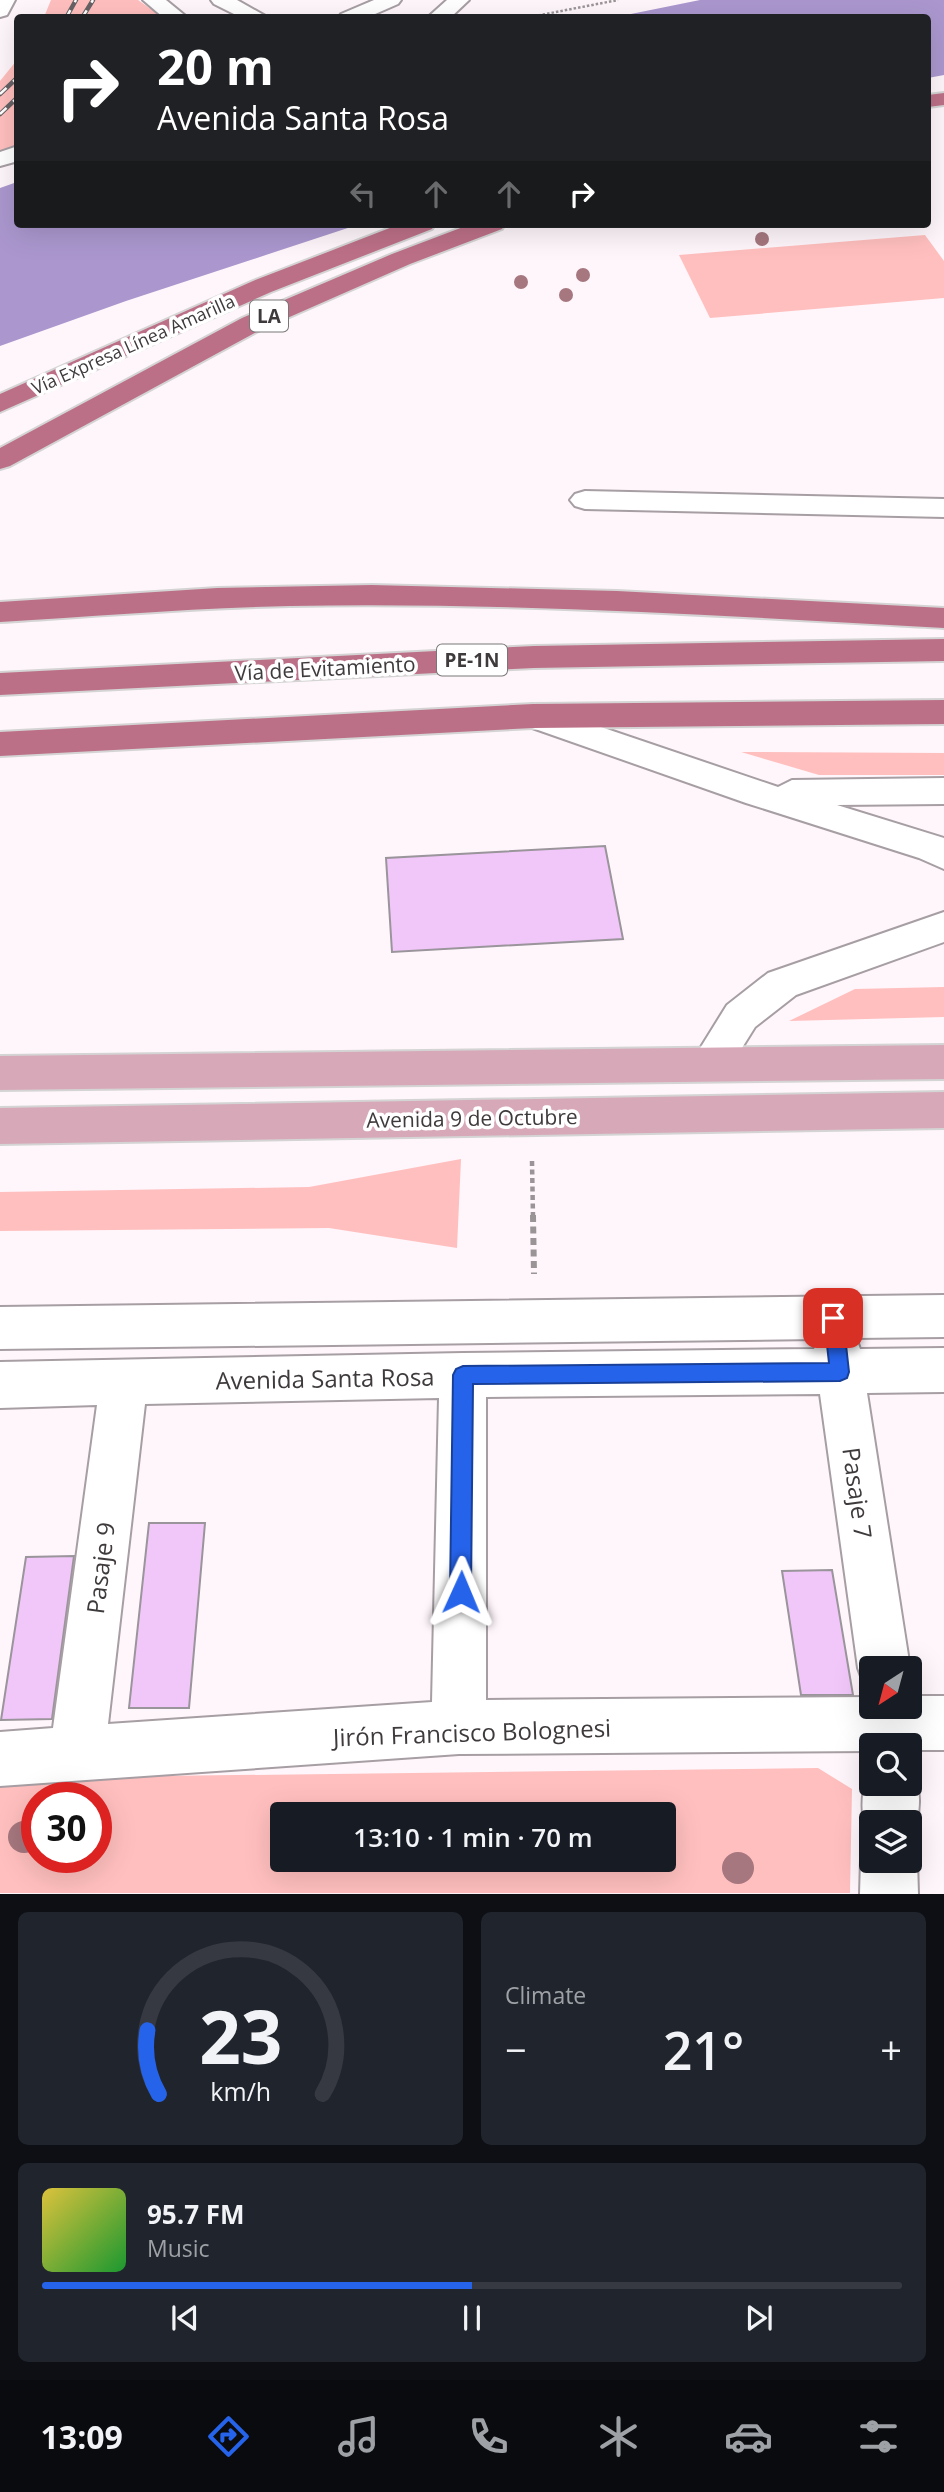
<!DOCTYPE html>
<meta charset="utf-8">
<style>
:root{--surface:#171b24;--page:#20242c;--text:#f1f3f6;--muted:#9ea1a6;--line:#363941;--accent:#2563eb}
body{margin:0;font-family:"Open Sans",sans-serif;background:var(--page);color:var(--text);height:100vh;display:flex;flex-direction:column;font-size:26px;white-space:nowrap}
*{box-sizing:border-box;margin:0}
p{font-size:23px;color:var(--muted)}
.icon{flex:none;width:38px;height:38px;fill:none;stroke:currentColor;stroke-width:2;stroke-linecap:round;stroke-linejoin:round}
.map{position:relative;height:1894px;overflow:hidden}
.drawer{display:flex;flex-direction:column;gap:18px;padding:18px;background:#0d0f14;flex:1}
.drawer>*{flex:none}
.top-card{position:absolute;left:14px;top:14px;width:917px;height:214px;border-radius:7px;box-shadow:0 7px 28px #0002;background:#202124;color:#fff;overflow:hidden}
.needle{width:46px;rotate:216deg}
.controls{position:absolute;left:859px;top:1656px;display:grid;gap:14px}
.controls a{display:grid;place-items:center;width:63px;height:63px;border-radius:7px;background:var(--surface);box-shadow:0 7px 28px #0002;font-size:35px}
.speed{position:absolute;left:21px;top:1782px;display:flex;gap:14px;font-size:35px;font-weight:700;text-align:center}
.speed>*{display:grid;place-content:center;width:91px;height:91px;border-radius:50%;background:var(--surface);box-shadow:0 7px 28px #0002;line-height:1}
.speed .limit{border:10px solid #d22;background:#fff;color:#111}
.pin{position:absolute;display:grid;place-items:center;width:60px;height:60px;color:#fff;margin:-30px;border-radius:14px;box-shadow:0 4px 10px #0006}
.me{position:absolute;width:77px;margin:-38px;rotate:1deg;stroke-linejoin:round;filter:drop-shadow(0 0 5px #0008)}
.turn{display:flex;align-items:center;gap:24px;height:147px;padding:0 28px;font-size:32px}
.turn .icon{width:91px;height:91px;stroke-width:2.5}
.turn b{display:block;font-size:49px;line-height:60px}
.lanes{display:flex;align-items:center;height:66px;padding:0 28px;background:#0003;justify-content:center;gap:35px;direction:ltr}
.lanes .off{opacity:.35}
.big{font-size:52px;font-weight:600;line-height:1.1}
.drawer .card{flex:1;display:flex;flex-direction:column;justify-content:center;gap:10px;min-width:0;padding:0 24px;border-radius:10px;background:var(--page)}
.drawer .dial{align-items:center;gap:0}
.dial svg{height:182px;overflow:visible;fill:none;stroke:var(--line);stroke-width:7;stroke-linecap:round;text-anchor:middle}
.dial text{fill:var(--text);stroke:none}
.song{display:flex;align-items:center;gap:21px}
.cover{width:84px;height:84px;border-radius:10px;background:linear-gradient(135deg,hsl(50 70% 55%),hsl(130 70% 35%))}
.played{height:7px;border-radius:4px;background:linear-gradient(90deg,var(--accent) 50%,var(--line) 50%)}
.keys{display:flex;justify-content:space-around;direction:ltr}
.heat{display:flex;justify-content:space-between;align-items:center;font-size:38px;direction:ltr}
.drawer .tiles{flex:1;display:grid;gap:18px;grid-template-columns:1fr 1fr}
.card:last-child{grid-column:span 2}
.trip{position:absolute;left:270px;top:1802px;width:406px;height:70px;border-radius:7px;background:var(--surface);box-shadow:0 7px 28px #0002;font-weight:600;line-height:70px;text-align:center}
.tab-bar{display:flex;height:112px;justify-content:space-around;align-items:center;background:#090b0e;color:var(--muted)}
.tab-bar .icon{width:49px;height:49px}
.tab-bar .selected{color:var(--accent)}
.tab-bar b{font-size:32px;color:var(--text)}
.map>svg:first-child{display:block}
.green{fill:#ffbfbe;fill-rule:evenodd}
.water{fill:#ab97ce}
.building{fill:#f1c7f9;stroke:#9a949b;stroke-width:2}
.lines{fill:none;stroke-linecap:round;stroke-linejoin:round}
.minor-casing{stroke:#a69ea3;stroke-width:4}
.major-casing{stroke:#d5d4d4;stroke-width:4}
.highway-casing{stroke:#d5d4d4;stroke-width:4}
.path-far2{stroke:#9a9497;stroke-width:2.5;stroke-dasharray:2.5 2;stroke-linecap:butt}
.path-far1{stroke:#9a9497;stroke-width:4.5;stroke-dasharray:5 3.5;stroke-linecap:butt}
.path{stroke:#9a9497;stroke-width:6;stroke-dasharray:7 4.5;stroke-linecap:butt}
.minor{fill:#fff;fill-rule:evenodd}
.major{fill:#d7a9b8;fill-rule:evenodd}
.highway{fill:#bc7088;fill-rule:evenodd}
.rail-casing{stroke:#666164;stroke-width:4.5}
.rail{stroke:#fff;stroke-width:2.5;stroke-dasharray:9;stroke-linecap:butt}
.tree{fill:#a6777f}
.route{fill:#2563eb;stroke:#184099;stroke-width:2}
.labels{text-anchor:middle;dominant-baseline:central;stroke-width:7;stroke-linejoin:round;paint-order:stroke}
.far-street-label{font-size:18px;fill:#3f3b3d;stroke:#fff}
.shield{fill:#fff;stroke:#797677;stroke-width:2}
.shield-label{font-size:19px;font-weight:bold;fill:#3f3b3d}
.street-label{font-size:21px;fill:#3f3b3d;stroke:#fff}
.near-street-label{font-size:24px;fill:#3f3b3d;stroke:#fff}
</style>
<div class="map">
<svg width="944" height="1894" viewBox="0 0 944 1894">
<rect width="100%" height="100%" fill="#fff6fb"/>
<!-- green -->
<g class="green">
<path d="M51 0H138L162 17H44Z"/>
<path d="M17 60V147L0 152V81Z"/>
<path d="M925 235 944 261V298L710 318 679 255Z"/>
<path d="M741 752 944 753V775H819Z"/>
<path d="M944 987V1017L789 1021 855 989Z"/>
<path d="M461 1159 457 1248 329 1228 0 1231V1192L309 1187Z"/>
<path d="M818 1768 852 1789 850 1893H0V1778ZM37 1797H96V1857H37ZM282 1815H663V1860H282Z"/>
</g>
<!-- water -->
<g class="water">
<path d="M700 0H944V75L928 78V18L616 17Z"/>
<path d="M17 182 18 224H360L126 301 0 346V188Z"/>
</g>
<!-- building -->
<g class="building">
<path d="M605 846 623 939 392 952 386 858Z"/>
<path d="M149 1523H205L189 1708H129Z"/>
<path d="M74 1556 52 1719 1 1720 26 1557Z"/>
<path d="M832 1570 853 1695H801L782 1571Z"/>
</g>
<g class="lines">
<defs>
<g id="minor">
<path d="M0 0H15L7 15 0 17Z"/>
<path d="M143 0H166L188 18H164Z"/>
<path d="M211 0H237L269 18H242L214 4Z"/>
<path d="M374 0H401L398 4 366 18H338L341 14Z"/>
<path d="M447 0H469L450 18H427Z"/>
<path d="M18 146V161L0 166V152Z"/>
<path d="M585 491 944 499V517L585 509 575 506 570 500 575 494Z"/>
<path d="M533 704 778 787 792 780 944 778V804L837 805 944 838V869L919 858 746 803 521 724 516 716 521 708Z"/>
<path d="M944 912V942L796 995 755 1027 725 1075 711 1080 697 1075 691 1063 727 1005 768 973Z"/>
<path d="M944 1295V1337L856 1338 860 1349 944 1348V1392L867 1393 910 1668V1669L872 1668V1689L865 1687 858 1668 820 1394 486 1397V1700L872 1697V1706H910V1696H944V1750H910V1745H872V1751L459 1754 0 1786V1732L53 1728 97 1405 0 1408V1362L463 1353 814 1349 818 1339 0 1349V1307ZM439 1398 432 1702 108 1724 145 1404Z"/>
<path d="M871 1763 872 1783H910V1763C923 1788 921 1816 910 1841V1822H872V1860H910V1842L917 1860 918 1894H860L861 1860 869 1840C859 1814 861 1789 871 1763Z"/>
</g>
<g id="major">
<path d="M944 1045V1079L0 1090V1056Z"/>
<path d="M944 1092V1128L0 1144V1108Z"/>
</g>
<g id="highway">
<path d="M944 93V105L928 107V95Z"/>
<path d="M400 224H435L432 229 271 292 0 412V394L253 281Z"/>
<path d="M471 224H505L502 229 410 264 260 330 10 466 0 469V448L242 318 392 254Z"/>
<path d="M372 585 617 591 944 608V628C726 616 508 602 290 606 193 608 97 616 0 622V602L217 588Z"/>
<path d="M944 639V661L534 668 0 695V673L534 646Z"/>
<path d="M944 700V724L533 728 0 756V732L533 704Z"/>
</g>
</defs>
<!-- minor casing -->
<use href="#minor" class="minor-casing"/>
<!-- major casing -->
<use href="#major" class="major-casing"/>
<!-- highway casing -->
<use href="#highway" class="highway-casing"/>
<!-- path-far2 -->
<path class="path-far2" d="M525 18 618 0"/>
<!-- path-far1 -->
<path class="path-far1" d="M532 1161 533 1217"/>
<!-- path -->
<path class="path" d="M533 1215 534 1274"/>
<!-- minor -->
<use href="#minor" class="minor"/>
<!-- major -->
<use href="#major" class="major"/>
<!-- highway -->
<use href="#highway" class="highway"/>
<defs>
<g id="rail">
<path d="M66 18 76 0"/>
<path d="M82 18 93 0"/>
<path d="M0 94 18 77"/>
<path d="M0 114 18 97"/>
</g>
</defs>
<!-- rail casing -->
<use href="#rail" class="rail-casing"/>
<!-- rail -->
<use href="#rail" class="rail"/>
</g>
<!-- trees -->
<g class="tree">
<circle cx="762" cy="239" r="7"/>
<circle cx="583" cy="275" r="7"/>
<circle cx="521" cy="282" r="7"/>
<circle cx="566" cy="295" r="7"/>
<circle cx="24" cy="1837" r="16"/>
<circle cx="738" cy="1868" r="16"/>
</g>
<!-- route -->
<path class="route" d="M833 1309 840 1312 843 1318 849 1372 847 1378 840 1381 473 1384 471 1592 468 1599 461 1602 453 1599 450 1592 453 1375 456 1369 463 1366 829 1363 824 1318 827 1312Z"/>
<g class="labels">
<!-- far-street labels -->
<g class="far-street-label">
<text transform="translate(133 344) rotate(-24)">Vía Expresa Línea Amarilla</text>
</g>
<!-- shield labels -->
<g class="shield">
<rect x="250" y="300.5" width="38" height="31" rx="5"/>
<rect x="437" y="644.5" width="70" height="31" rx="5"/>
</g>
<g class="shield-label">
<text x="269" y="316">LA</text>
<text x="472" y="660">PE-1N</text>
</g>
<!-- street labels -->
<g class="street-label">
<text transform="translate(325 668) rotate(-3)">Vía de Evitamiento</text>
<text transform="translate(472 1118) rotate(-1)">Avenida 9 de Octubre</text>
</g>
<!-- near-street labels -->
<g class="near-street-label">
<text transform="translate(325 1378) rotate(-1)">Avenida Santa Rosa</text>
<text transform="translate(858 1493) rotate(82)">Pasaje 7</text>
<text transform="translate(100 1568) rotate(-83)">Pasaje 9</text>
<text transform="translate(472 1732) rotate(-2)">Jirón Francisco Bolognesi</text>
</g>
</g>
</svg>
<div class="controls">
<a><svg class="needle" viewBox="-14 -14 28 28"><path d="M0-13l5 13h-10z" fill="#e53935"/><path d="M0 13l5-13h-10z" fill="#9ea1a6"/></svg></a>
<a><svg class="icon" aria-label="search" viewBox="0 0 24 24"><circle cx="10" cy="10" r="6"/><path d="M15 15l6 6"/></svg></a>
<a><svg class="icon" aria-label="layers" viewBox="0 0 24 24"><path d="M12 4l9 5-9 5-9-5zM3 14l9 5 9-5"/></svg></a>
</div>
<div class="speed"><div class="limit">30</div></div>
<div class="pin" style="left:833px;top:1318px;background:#d93025"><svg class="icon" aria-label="arrive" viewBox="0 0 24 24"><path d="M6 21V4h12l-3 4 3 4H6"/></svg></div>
<svg class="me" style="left:461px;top:1592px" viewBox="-20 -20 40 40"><path d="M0-17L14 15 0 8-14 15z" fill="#2563eb" stroke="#fff" stroke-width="4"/></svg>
<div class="trip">13:10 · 1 min · 70 m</div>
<div class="top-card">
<div class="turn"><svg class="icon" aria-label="right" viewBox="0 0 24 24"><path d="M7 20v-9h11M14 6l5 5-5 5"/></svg><div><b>20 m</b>Avenida Santa Rosa</div></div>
<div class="lanes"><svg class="icon off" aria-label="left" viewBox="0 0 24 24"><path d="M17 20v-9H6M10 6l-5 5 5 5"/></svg><svg class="icon off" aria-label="ahead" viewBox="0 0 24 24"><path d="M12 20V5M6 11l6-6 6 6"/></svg><svg class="icon off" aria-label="ahead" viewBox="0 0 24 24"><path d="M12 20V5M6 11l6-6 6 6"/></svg><svg class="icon" aria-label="right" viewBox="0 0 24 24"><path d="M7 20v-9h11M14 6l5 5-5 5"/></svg></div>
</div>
</div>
<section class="drawer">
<div class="tiles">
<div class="card dial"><svg viewBox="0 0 100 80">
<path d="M14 69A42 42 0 1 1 86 69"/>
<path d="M14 69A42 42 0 0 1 9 41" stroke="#2563eb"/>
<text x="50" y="56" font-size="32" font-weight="700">23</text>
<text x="50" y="72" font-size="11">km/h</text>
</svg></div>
<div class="card"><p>Climate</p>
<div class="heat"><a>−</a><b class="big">21°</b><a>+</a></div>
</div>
<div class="card">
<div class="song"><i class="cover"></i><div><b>95.7 FM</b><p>Music</p></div></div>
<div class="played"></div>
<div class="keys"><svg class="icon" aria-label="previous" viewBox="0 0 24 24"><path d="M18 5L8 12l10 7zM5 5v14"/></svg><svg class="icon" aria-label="pause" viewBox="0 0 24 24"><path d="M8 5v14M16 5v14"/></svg><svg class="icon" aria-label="next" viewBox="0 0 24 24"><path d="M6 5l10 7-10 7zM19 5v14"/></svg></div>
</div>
</div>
</section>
<nav class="tab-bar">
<b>13:09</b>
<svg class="icon selected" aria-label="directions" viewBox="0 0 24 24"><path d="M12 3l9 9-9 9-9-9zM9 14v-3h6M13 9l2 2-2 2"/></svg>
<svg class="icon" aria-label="music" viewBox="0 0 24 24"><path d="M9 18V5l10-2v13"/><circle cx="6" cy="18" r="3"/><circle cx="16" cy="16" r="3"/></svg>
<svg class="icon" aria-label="phone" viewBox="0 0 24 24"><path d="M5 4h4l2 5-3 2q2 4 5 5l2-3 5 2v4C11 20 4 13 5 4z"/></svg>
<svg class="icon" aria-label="climate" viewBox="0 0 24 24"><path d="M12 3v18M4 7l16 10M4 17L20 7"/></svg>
<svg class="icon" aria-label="car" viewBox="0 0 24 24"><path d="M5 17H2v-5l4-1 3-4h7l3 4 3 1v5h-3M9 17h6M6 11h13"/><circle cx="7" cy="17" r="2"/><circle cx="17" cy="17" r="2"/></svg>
<svg class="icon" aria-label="filters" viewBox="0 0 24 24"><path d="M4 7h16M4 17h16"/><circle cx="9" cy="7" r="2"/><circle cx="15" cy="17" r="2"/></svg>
</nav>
